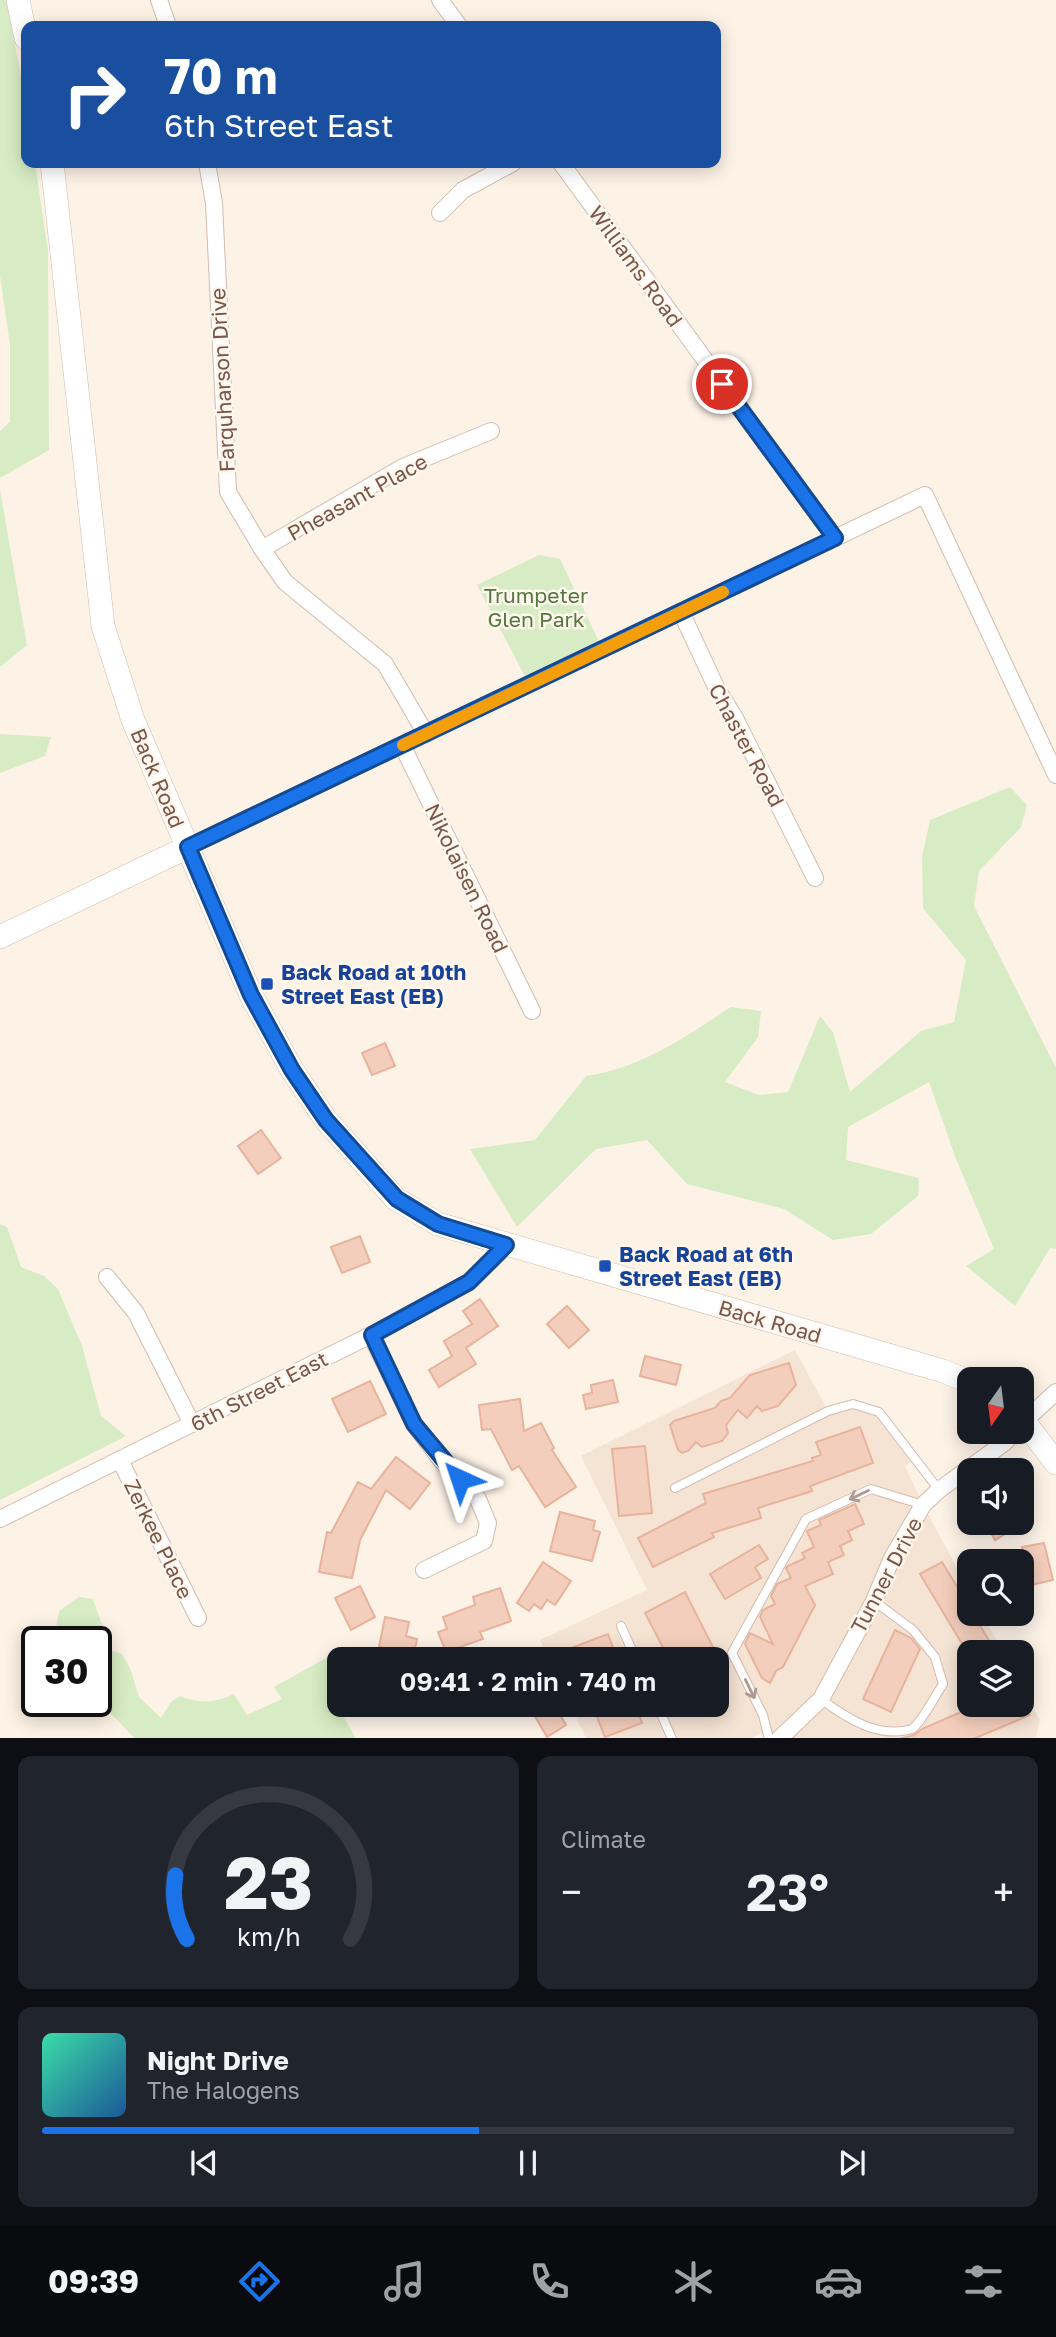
<!DOCTYPE html>
<meta charset="utf-8">
<style>
:root{--surface:#171b24;--page:#20242c;--text:#f1f3f6;--muted:#9ea1a6;--line:#363941;--accent:#1a73e8}
body{margin:0;font-family:"Golos Text",sans-serif;background:var(--page);color:var(--text);height:100vh;display:flex;flex-direction:column;font-size:26px;white-space:nowrap}
*{box-sizing:border-box;margin:0}
p{font-size:23px;color:var(--muted)}
.icon{flex:none;width:38px;height:38px;fill:none;stroke:currentColor;stroke-width:2;stroke-linecap:round;stroke-linejoin:round}
.map{position:relative;height:1738px;overflow:hidden}
.side{display:flex;flex-direction:column;gap:18px;padding:18px;background:#0d0f14;flex:1}
.side>*{flex:none}
.top-card{position:absolute;left:21px;top:21px;width:700px;height:147px;border-radius:14px;box-shadow:0 4px 18px #0003;background:#1a4fa0;color:#fff;overflow:hidden}
.needle{width:46px;rotate:194deg}
.fabs{position:absolute;left:957px;top:1367px;display:grid;gap:14px}
.fabs a{display:grid;place-items:center;width:77px;height:77px;border-radius:14px;background:var(--surface);box-shadow:0 4px 18px #0003;font-size:35px}
.speed{position:absolute;left:21px;top:1626px;display:flex;gap:14px;font-size:35px;font-weight:700;text-align:center}
.speed>*{display:grid;place-content:center;width:91px;height:91px;border-radius:50%;background:var(--surface);box-shadow:0 4px 18px #0003;line-height:1}
.speed .limit{border:4px solid #111;border-radius:10px;background:#fff;color:#111}
.pin{position:absolute;display:grid;place-items:center;width:60px;height:60px;color:#fff;margin:-30px;border:4px solid #fff;border-radius:50%;box-shadow:0 2px 7px #0007}
.me{position:absolute;width:77px;margin:-38px;rotate:318deg;stroke-linejoin:round;filter:drop-shadow(0 0 5px #0008)}
.turn{display:flex;align-items:center;gap:24px;height:147px;padding:0 28px;font-size:32px}
.turn .icon{width:91px;height:91px;stroke-width:2.5}
.turn b{display:block;font-size:49px;line-height:60px}
.big{font-size:52px;font-weight:600;line-height:1.1}
.side .card{flex:1;display:flex;flex-direction:column;justify-content:center;gap:10px;min-width:0;padding:0 24px;border-radius:14px;background:var(--page)}
.side .dial{align-items:center;gap:0}
.dial svg{height:182px;overflow:visible;fill:none;stroke:var(--line);stroke-width:7;stroke-linecap:round;text-anchor:middle}
.dial text{fill:var(--text);stroke:none}
.song{display:flex;align-items:center;gap:21px}
.cover{width:84px;height:84px;border-radius:10px;background:linear-gradient(135deg,hsl(160 70% 55%),hsl(210 70% 35%))}
.played{height:7px;border-radius:4px;background:linear-gradient(90deg,var(--accent) 45%,var(--line) 45%)}
.keys{display:flex;justify-content:space-around;direction:ltr}
.heat{display:flex;justify-content:space-between;align-items:center;font-size:38px;direction:ltr}
.side .tiles{flex:1;display:grid;gap:18px;grid-template-columns:1fr 1fr}
.card:last-child{grid-column:span 2}
.trip{position:absolute;left:327px;top:1647px;width:402px;height:70px;border-radius:14px;background:var(--surface);box-shadow:0 4px 18px #0003;font-weight:600;line-height:70px;text-align:center}
.dock{display:flex;height:112px;justify-content:space-around;align-items:center;background:#090b0e;color:var(--muted)}
.dock .icon{width:49px;height:49px}
.dock .selected{color:var(--accent)}
.dock b{font-size:32px;color:var(--text)}
.map>svg:first-child{display:block}
.residential{fill:#f5e3d4}
.green{fill:#d7ecc4}
.building{fill:#f4cebd;stroke:#e7b39c;stroke-width:2}
.lines{fill:none;stroke-linecap:round;stroke-linejoin:round}
.lane-casing{stroke:#d2bbae;stroke-width:10}
.street-casing{stroke:#d2bbae;stroke-width:18}
.secondary-casing{stroke:#d5baab;stroke-width:24}
.lane{stroke:#fff;stroke-width:8}
.street{stroke:#fff;stroke-width:16}
.secondary{stroke:#fff;stroke-width:23}
.oneway{stroke:#ae9a92}
.route-casing{stroke:#114b97;stroke-width:18}
.route{stroke:#1a73e8;stroke-width:12}
.slow{stroke:#f59e0b;stroke-width:12}
.transit-dot{fill:#1a4fb4;stroke:#fff7ed;stroke-width:2.5}
.labels{text-anchor:middle;dominant-baseline:central;stroke-width:5;stroke-linejoin:round;paint-order:stroke}
.street-label{font-size:21px;fill:#785649;stroke:#fff7ed}
.park-label{font-size:21px;fill:#54783e;stroke:#fff7ed}
.transit-label{font-size:21px;font-weight:bold;fill:#164399;stroke:#fff7ed;text-anchor:start}
</style>
<div class="map">
<svg width="1056" height="1739" viewBox="0 0 1056 1739">
<rect width="100%" height="100%" fill="#fdf2e6"/>
<!-- residential -->
<path class="residential" d="M795 1350 828 1411 853 1404 879 1412 916 1459 905 1466 923 1505 969 1590 970 1614H982L1003 1652H970V1704H1022V1687L1040 1720 1036 1737 1032 1739H767L761 1733 749 1739 586 1738 570 1705 718 1704V1659H549L540 1640 647 1590 581 1456Z"/>
<!-- green -->
<g class="green">
<path d="M0 0H6L26 101V163H35L48 251 49 450 0 478V431L10 422V345L0 276Z"/>
<path d="M0 490 27 645 0 667Z"/>
<path d="M539 555 560 559 603 650 529 684 477 585Z"/>
<path d="M0 734 51 737 45 756 0 773Z"/>
<path d="M1010 787 1027 805 1021 827 979 871 974 906 1056 1068V1249L1050 1248 1015 1306 966 1266 994 1249 956 1159 929 1082 848 1127 846 1160 919 1178 918 1196 871 1234 833 1240 784 1209 687 1184 647 1140 596 1149 517 1227 470 1149 535 1140 586 1076C642 1068 685 1037 731 1007L761 1011 758 1037 725 1082 759 1095 788 1092 820 1016 833 1032 850 1092 921 1031 954 1022 966 960 923 908 922 857 930 820Z"/>
<path d="M0 1224 7 1227 21 1267 44 1276 58 1289 82 1346 101 1416 126 1436 0 1500Z"/>
<path d="M79 1597 93 1599 105 1633 106 1649 122 1654 130 1668 139 1697 161 1718 171 1702 180 1696C199 1704 216 1703 234 1694L247 1715 282 1699 274 1687 328 1657 339 1671 340 1704 337 1706 356 1738H134L96 1697V1642H37V1665L21 1642 23 1632 32 1627 56 1628 59 1611Z"/>
</g>
<!-- building -->
<g class="building">
<path d="M385 1043 395 1066 372 1075 362 1053Z"/>
<path d="M261 1130 281 1158 258 1174 238 1146Z"/>
<path d="M360 1236 370 1262 342 1273 331 1247Z"/>
<path d="M480 1299 498 1326 466 1348 476 1364 439 1387 429 1370 452 1356 444 1341 472 1324 463 1311Z"/>
<path d="M567 1306 589 1330 569 1348 547 1324Z"/>
<path d="M645 1356 681 1365 676 1385 640 1376Z"/>
<path d="M789 1363 796 1385 778 1406 762 1411 757 1406 747 1418 738 1410 726 1425 728 1433 722 1441 702 1447 696 1442 688 1451 682 1453 678 1450 670 1425 674 1421 715 1408 721 1401 730 1398 750 1375Z"/>
<path d="M613 1380 618 1402 586 1409 583 1395 592 1393 591 1385Z"/>
<path d="M370 1381 386 1414 348 1432 332 1399Z"/>
<path d="M520 1399 524 1431 541 1423 554 1448 552 1450 576 1487 545 1507 519 1466 512 1470 491 1429 482 1430 479 1405Z"/>
<path d="M860 1427 873 1463 810 1486 812 1491 758 1508 761 1518 712 1533 714 1537 653 1567 638 1538 706 1503 703 1494 813 1461 812 1458 821 1455 816 1442Z"/>
<path d="M645 1446 652 1513 619 1516 612 1449Z"/>
<path d="M396 1457 430 1483 410 1509 386 1490 360 1540 352 1578 319 1572 327 1532 331 1533 358 1482 371 1489Z"/>
<path d="M855 1504 864 1524 848 1531 852 1540 840 1546 844 1555 828 1562 833 1574 805 1586 815 1605 783 1667 776 1671 770 1683 762 1678 745 1644 750 1633 773 1644 760 1617 763 1610 775 1604 771 1596 777 1584 791 1578 786 1568 788 1566 805 1558 802 1553 814 1547 807 1531 821 1525 819 1520Z"/>
<path d="M560 1512 595 1521 593 1530 600 1532 592 1561 550 1551Z"/>
<path d="M985 1522H1025L995 1540Z"/>
<path d="M1044 1543 1053 1580 1031 1585 1022 1547Z"/>
<path d="M759 1545 768 1559 755 1567 761 1578 725 1599 710 1574Z"/>
<path d="M543 1562 571 1581 555 1605 547 1600 541 1609 534 1604 529 1611 517 1603Z"/>
<path d="M942 1562 970 1608V1614H973L996 1652H967L920 1574Z"/>
<path d="M360 1586 375 1617 351 1630 335 1598Z"/>
<path d="M500 1588 511 1621 480 1632 483 1639 446 1652 438 1632 447 1629 443 1617 475 1605 473 1597Z"/>
<path d="M685 1592 719 1659H669L645 1613Z"/>
<path d="M385 1617 409 1622 406 1636 417 1639 414 1654 379 1647Z"/>
<path d="M895 1630 911 1638 920 1649 891 1712 863 1699Z"/>
<path d="M608 1634 617 1659H546L545 1658Z"/>
<path d="M547 1704H554L566 1725 547 1737 533 1713Z"/>
<path d="M592 1704H635L642 1723 605 1737Z"/>
<path d="M979 1704H1025L1030 1715 973 1739H899L914 1735 922 1729Z"/>
</g>
<g class="lines">
<defs>
<g id="lane">
<path d="M675 1488 828 1411 853 1404 879 1412 939 1490"/>
<path d="M621 1626 636 1659"/>
<path d="M821 1699C846 1718 878 1739 912 1729 922 1722 935 1696 943 1684L935 1657 913 1630 874 1601"/>
<path d="M657 1704 672 1739"/>
<path d="M769 1739 763 1715 732 1653 806 1519 871 1489 923 1505"/>
</g>
<g id="street">
<path d="M159 0 168 26"/>
<path d="M440 0 459 26"/>
<path d="M207 163 214 203 228 492 262 549 285 582 385 664 426 734"/>
<path d="M561 163 835 538"/>
<path d="M440 213 463 190 513 163"/>
<path d="M262 549 403 467 491 431"/>
<path d="M681 612 717 689 735 718 815 878"/>
<path d="M402 745 532 1011"/>
<path d="M188 847 925 495 1056 775"/>
<path d="M107 1277 136 1313 192 1424"/>
<path d="M371 1335 414 1424 441 1460 478 1499 488 1523 484 1541 424 1570"/>
<path d="M1022 1423 1056 1392"/>
<path d="M120 1460 198 1618"/>
<path d="M0 1519 371 1335 469 1282 506 1246"/>
<path d="M779 1739 821 1699 874 1601 892 1558 923 1505 939 1490 1004 1443 1015 1432"/>
</g>
<g id="secondary">
<path d="M18 0 26 38"/>
<path d="M52 163 103 626 133 720 251 995 292 1070 326 1120 396 1199 438 1224 943 1371 970 1382"/>
<path d="M0 937 188 847"/>
<path d="M1022 1419 1056 1463"/>
</g>
</defs>
<!-- lane casing -->
<use href="#lane" class="lane-casing"/>
<!-- street casing -->
<use href="#street" class="street-casing"/>
<!-- secondary casing -->
<use href="#secondary" class="secondary-casing"/>
<!-- lane -->
<use href="#lane" class="lane"/>
<!-- street -->
<use href="#street" class="street"/>
<!-- secondary -->
<use href="#secondary" class="secondary"/>
</g>
<!-- one-way arrows -->
<defs><path id="oneway-shaft" d="M-6 0H5M1.5-3L5.5 0L1.5 3" fill="none" stroke-width="1.6" stroke-linecap="round" stroke-linejoin="round" transform="scale(1.75)"/></defs>
<g class="oneway">
<use href="#oneway-shaft" transform="translate(859 1495) rotate(155)"/>
<use href="#oneway-shaft" transform="translate(750 1689) rotate(64)"/>
</g>
<g class="lines">
<defs>
<path id="route" d="M460 1479 414 1424 372 1335 469 1282 506 1245 438 1224 397 1199 326 1120 292 1070 251 995 188 847 835 538 722 384"/>
</defs>
<!-- route casing -->
<use href="#route" class="route-casing"/>
<!-- route -->
<use href="#route" class="route"/>
<!-- slow -->
<path class="slow" d="M403 745 723 592"/>
</g>
<!-- markers -->
<g class="transit-dot">
<rect x="260" y="977" width="14" height="14" rx="3.5"/>
<rect x="598" y="1259" width="14" height="14" rx="3.5"/>
</g>
<g class="labels">
<!-- street labels -->
<g class="street-label">
<text transform="translate(636 266) rotate(54)">Williams Road</text>
<text transform="translate(222 380) rotate(-93)">Farquharson Drive</text>
<text transform="translate(357 497) rotate(-29)">Pheasant Place</text>
<text transform="translate(747 745) rotate(62)">Chaster Road</text>
<text transform="translate(158 778) rotate(67)">Back Road</text>
<text transform="translate(467 878) rotate(64)">Nikolaisen Road</text>
<text transform="translate(770 1321) rotate(16)">Back Road</text>
<text transform="translate(259 1391) rotate(-27)">6th Street East</text>
<text transform="translate(159 1539) rotate(64)">Zerkee Place</text>
<text transform="translate(886 1575) rotate(-62)">Tunner Drive</text>
</g>
<!-- park labels -->
<g class="park-label">
<text x="536" y="595">Trumpeter<tspan x="536" dy="24">Glen Park</tspan></text>
</g>
<!-- transit labels -->
<g class="transit-label">
<text x="281" y="972">Back Road at 10th<tspan x="281" dy="24">Street East (EB)</tspan></text>
<text x="619" y="1254">Back Road at 6th<tspan x="619" dy="24">Street East (EB)</tspan></text>
</g>
</g>
</svg>
<div class="fabs">
<a><svg class="needle" viewBox="-14 -14 28 28"><path d="M0-13l5 13h-10z" fill="#e53935"/><path d="M0 13l5-13h-10z" fill="#9ea1a6"/></svg></a>
<a><svg class="icon" aria-label="sound" viewBox="0 0 24 24"><path d="M4 9h4l5-4v14l-5-4H4zM17 9q2 3 0 6"/></svg></a>
<a><svg class="icon" aria-label="search" viewBox="0 0 24 24"><circle cx="10" cy="10" r="6"/><path d="M15 15l6 6"/></svg></a>
<a><svg class="icon" aria-label="layers" viewBox="0 0 24 24"><path d="M12 4l9 5-9 5-9-5zM3 14l9 5 9-5"/></svg></a>
</div>
<div class="speed"><div class="limit">30</div></div>
<div class="pin" style="left:722px;top:384px;background:#d93025"><svg class="icon" aria-label="arrive" viewBox="0 0 24 24"><path d="M6 21V4h12l-3 4 3 4H6"/></svg></div>
<svg class="me" style="left:460px;top:1479px" viewBox="-20 -20 40 40"><path d="M0-17L14 15 0 8-14 15z" fill="#1a73e8" stroke="#fff" stroke-width="4"/></svg>
<div class="trip">09:41 · 2 min · 740 m</div>
<div class="top-card">
<div class="turn"><svg class="icon" aria-label="right" viewBox="0 0 24 24"><path d="M7 20v-9h11M14 6l5 5-5 5"/></svg><div><b>70 m</b>6th Street East</div></div>
</div>
</div>
<section class="side">
<div class="tiles">
<div class="card dial"><svg viewBox="0 0 100 80">
<path d="M14 69A42 42 0 1 1 86 69"/>
<path d="M14 69A42 42 0 0 1 9 41" stroke="#1a73e8"/>
<text x="50" y="56" font-size="32" font-weight="700">23</text>
<text x="50" y="72" font-size="11">km/h</text>
</svg></div>
<div class="card"><p>Climate</p>
<div class="heat"><a>−</a><b class="big">23°</b><a>+</a></div>
</div>
<div class="card">
<div class="song"><i class="cover"></i><div><b>Night Drive</b><p>The Halogens</p></div></div>
<div class="played"></div>
<div class="keys"><svg class="icon" aria-label="previous" viewBox="0 0 24 24"><path d="M18 5L8 12l10 7zM5 5v14"/></svg><svg class="icon" aria-label="pause" viewBox="0 0 24 24"><path d="M8 5v14M16 5v14"/></svg><svg class="icon" aria-label="next" viewBox="0 0 24 24"><path d="M6 5l10 7-10 7zM19 5v14"/></svg></div>
</div>
</div>
</section>
<nav class="dock">
<b>09:39</b>
<svg class="icon selected" aria-label="directions" viewBox="0 0 24 24"><path d="M12 3l9 9-9 9-9-9zM9 14v-3h6M13 9l2 2-2 2"/></svg>
<svg class="icon" aria-label="music" viewBox="0 0 24 24"><path d="M9 18V5l10-2v13"/><circle cx="6" cy="18" r="3"/><circle cx="16" cy="16" r="3"/></svg>
<svg class="icon" aria-label="phone" viewBox="0 0 24 24"><path d="M5 4h4l2 5-3 2q2 4 5 5l2-3 5 2v4C11 20 4 13 5 4z"/></svg>
<svg class="icon" aria-label="climate" viewBox="0 0 24 24"><path d="M12 3v18M4 7l16 10M4 17L20 7"/></svg>
<svg class="icon" aria-label="car" viewBox="0 0 24 24"><path d="M5 17H2v-5l4-1 3-4h7l3 4 3 1v5h-3M9 17h6M6 11h13"/><circle cx="7" cy="17" r="2"/><circle cx="17" cy="17" r="2"/></svg>
<svg class="icon" aria-label="filters" viewBox="0 0 24 24"><path d="M4 7h16M4 17h16"/><circle cx="9" cy="7" r="2"/><circle cx="15" cy="17" r="2"/></svg>
</nav>
